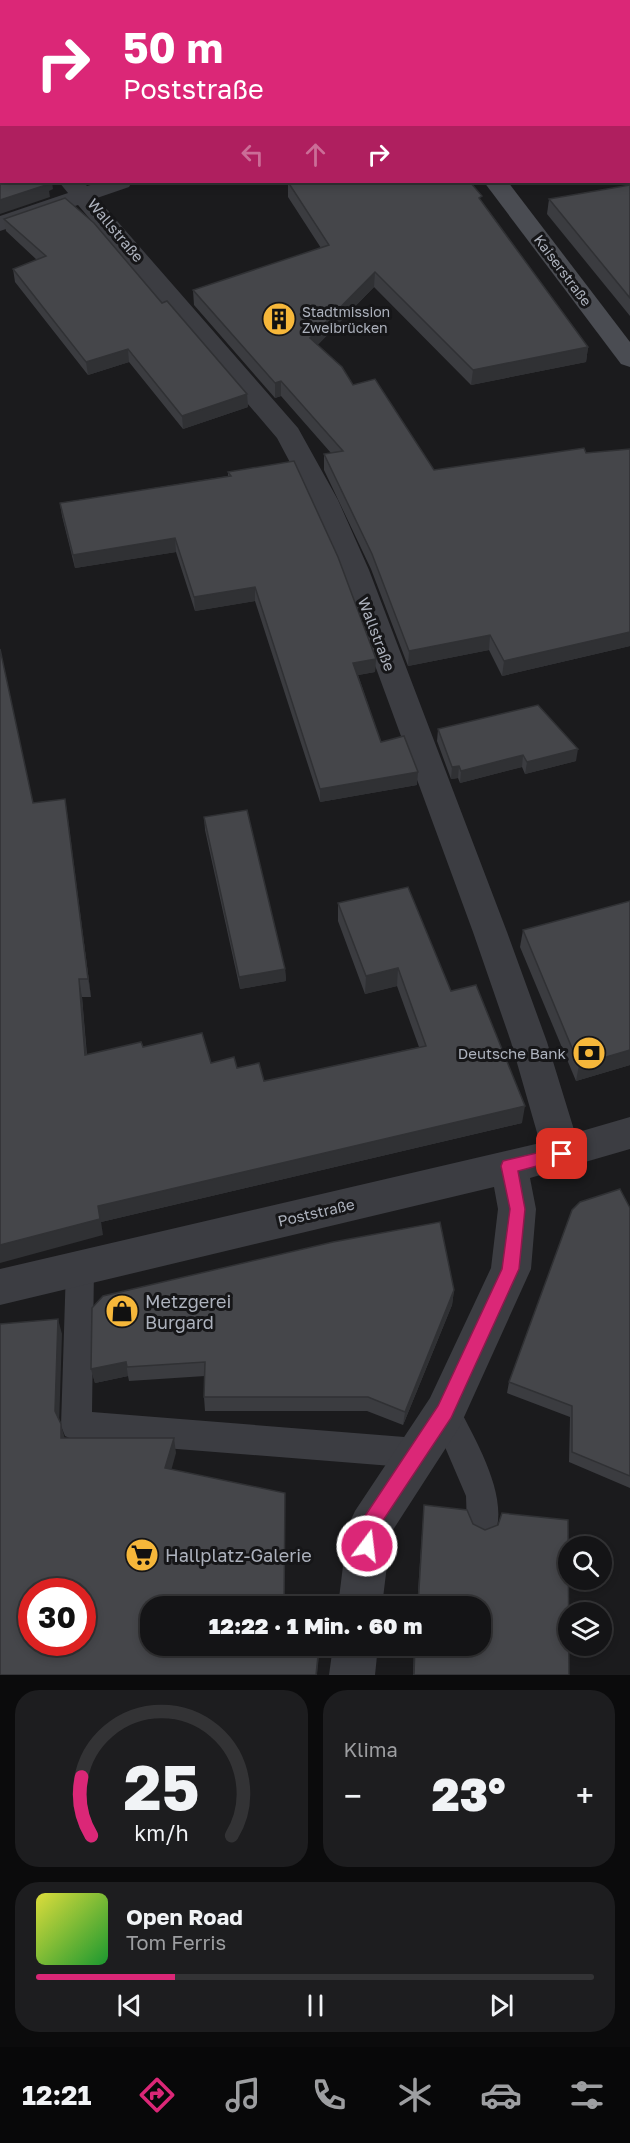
<!DOCTYPE html>
<html lang="de">
<meta charset="utf-8">
<style>
:root{--surface:#141416;--page:#1d1d1f;--text:#f1f3f6;--muted:#9d9ea1;--line:#333335;--accent:#db2777}
body{margin:0;font-family:"Golos Text",sans-serif;background:var(--page);color:var(--text);height:100vh;display:flex;flex-direction:column;font-size:22px;white-space:nowrap}
*{box-sizing:border-box;margin:0}
p{font-size:20px;color:var(--muted)}
.icon{flex:none;width:33px;height:33px;fill:none;stroke:currentColor;stroke-width:2;stroke-linecap:round;stroke-linejoin:round}
.map{position:relative;height:1675px;overflow:hidden}
.panel{display:flex;flex-direction:column;gap:15px;padding:15px;background:#0b0b0c;flex:1}
.panel>*{flex:none}
.banner{position:absolute;left:0px;top:0px;width:630px;height:183px;box-shadow:0 3px 9px #0003,0 0 0 2px var(--line);background:#db2777;color:#fff;overflow:hidden}
.controls{position:absolute;left:558px;top:1536px;display:grid;gap:12px}
.controls a{display:grid;place-items:center;width:54px;height:54px;border-radius:50%;background:var(--surface);box-shadow:0 3px 9px #0003,0 0 0 2px var(--line);font-size:30px}
.speed{position:absolute;left:18px;top:1578px;display:flex;gap:12px;font-size:30px;font-weight:700;text-align:center}
.speed>*{display:grid;place-content:center;width:78px;height:78px;border-radius:50%;background:var(--surface);box-shadow:0 3px 9px #0003,0 0 0 2px var(--line);line-height:1}
.speed .limit{border:9px solid #d22;background:#fff;color:#111}
.pin{position:absolute;display:grid;place-items:center;width:51px;height:51px;color:#fff;margin:-26px;border-radius:12px;box-shadow:0 3px 9px #0006}
.me{position:absolute;width:66px;margin:-33px;rotate:15deg;stroke-linejoin:round;filter:drop-shadow(0 0 4px #0008)}
.turn{display:flex;align-items:center;gap:21px;height:126px;padding:0 24px;font-size:27px}
.turn .icon{width:78px;height:78px;stroke-width:2.5}
.turn b{display:block;font-size:42px;line-height:51px}
.lanes{display:flex;align-items:center;height:57px;padding:0 24px;background:#0003;justify-content:center;gap:30px;direction:ltr}
.lanes .off{opacity:.35}
.big{font-size:45px;font-weight:800;line-height:1.1}
.panel .card{flex:1;display:flex;flex-direction:column;justify-content:center;gap:9px;min-width:0;padding:0 21px;border-radius:24px;background:var(--page)}
.panel .dial{align-items:center;gap:0}
.dial svg{height:156px;overflow:visible;fill:none;stroke:var(--line);stroke-width:7;stroke-linecap:round;text-anchor:middle}
.dial text{fill:var(--text);stroke:none}
.song{display:flex;align-items:center;gap:18px}
.cover{width:72px;height:72px;border-radius:9px;background:linear-gradient(135deg,hsl(60 70% 55%),hsl(130 70% 35%))}
.played{height:6px;border-radius:3px;background:linear-gradient(90deg,var(--accent) 25%,var(--line) 25%)}
.keys{display:flex;justify-content:space-around;direction:ltr}
.heat{display:flex;justify-content:space-between;align-items:center;font-size:33px;direction:ltr}
.panel .tiles{flex:1;display:grid;gap:15px;grid-template-columns:1fr 1fr}
.card:last-child{grid-column:span 2}
.trip{position:absolute;left:140px;top:1596px;width:351px;height:60px;border-radius:24px;background:var(--surface);box-shadow:0 3px 9px #0003,0 0 0 2px var(--line);font-weight:800;line-height:60px;text-align:center}
.menu{display:flex;height:96px;justify-content:space-around;align-items:center;background:#080809;color:var(--muted)}
.menu .icon{width:42px;height:42px}
.menu .selected{color:var(--accent)}
.menu b{font-size:27px;color:var(--text)}
.map>svg:first-child{display:block}
.lines{fill:none;stroke-linecap:round;stroke-linejoin:round}
.lane{fill:#3c3d42;fill-rule:evenodd}
.street{fill:#3c3d42;fill-rule:evenodd}
.secondary{fill:#4a4c52;fill-rule:evenodd}
.wall{fill:#3b3c40}
.shaded-wall{fill:#303134}
.building{fill:#45464a;stroke:#303134;stroke-width:1.5;fill-rule:evenodd}
.route{fill:#db2777;stroke:#8e194d;stroke-width:1.5}
.labels{text-anchor:middle;dominant-baseline:central;stroke-width:6;stroke-linejoin:round;paint-order:stroke}
.far-street-label{font-size:14px;fill:#adb2bd;stroke:#161618}
.far-poi-label{font-size:14px;fill:#adb2bd;stroke:#161618;text-anchor:start}
.street-label{font-size:15px;fill:#adb2bd;stroke:#161618}
.poi-label{font-size:15px;fill:#adb2bd;stroke:#161618;text-anchor:end}
.near-poi-label{font-size:18px;fill:#adb2bd;stroke:#161618;text-anchor:start}
</style>
<div class="map">
<svg width="630" height="1675" viewBox="0 0 630 1675">
<rect width="100%" height="100%" fill="#1b1b1d"/>
<g class="lines">
<!-- lane -->
<g class="lane">
<path d="M316 0H365L315 2Z"/>
<path d="M80 1255 90 1259 94 1268 92 1412 417 1438 428 1442 432 1453 428 1464 417 1468 76 1441 65 1436 61 1426 66 1268 70 1259Z"/>
<path d="M445 1397 456 1402C474 1438 511 1497 494 1537L483 1542 472 1537 467 1526 466 1496 430 1412 434 1402Z"/>
</g>
<!-- street -->
<g class="street">
<rect x="628" y="49" width="2" height="12"/>
<path d="M0 103 2 104V118H0Z"/>
<path d="M59 182H83L87 186 100 182H132L129 187 97 198 298 428 338 500 369 570 507 932 547 1042 575 1133 630 1117V1149L530 1178 536 1209 531 1269 460 1426 391 1533 382 1606H338L348 1526 355 1511 430 1398 491 1268 498 1209 494 1187 0 1305V1269L540 1143 511 1042 473 932 340 570 310 500 277 438 78 205 0 231V216L68 193Z"/>
<path d="M333 1646H378L375 1675H329Z"/>
</g>
<!-- secondary -->
<g class="secondary">
<path d="M348 0H368L369 2H349Z"/>
<path d="M484 182H508L630 342V367L621 364Z"/>
</g>
</g>
<!-- wall -->
<g class="wall">
<path d="M0 0 2 2V28H0Z"/>
<path d="M406 0H630V39H628V2H407Z"/>
<path d="M288 182 481 202 588 347 586 362 471 385 374 287 317 345 353 385 434 470 630 449V646L502 676 489 650 408 666 371 569 324 470V454L331 453 281 396 275 398 194 305 193 290 321 248 288 197Z"/>
<path d="M630 185V316L547 214 549 199Z"/>
<path d="M4 219 162 303 247 394 248 407 183 429 129 362 88 375 15 282 13 269 37 260 6 231Z"/>
<path d="M228 472 376 659 375 672 358 675 381 742 417 785 320 802 255 601 195 611 176 552 75 568 62 516 60 503 228 476Z"/>
<path d="M438 729 576 761 525 774 522 767 460 783 458 778 451 779 437 741Z"/>
<path d="M65 799 91 997H82L87 1055 143 1047 211 1063 237 1068 264 1081 419 1047 397 986 365 994 338 921V903L451 991 522 1123 101 1222 103 1235 33 803Z"/>
<path d="M204 817 285 969 286 981 240 989 205 830Z"/>
<path d="M630 901V1065L576 1081 520 947 523 930Z"/>
<path d="M630 1208V1488L569 1462 570 1417 507 1393 509 1382Z"/>
<path d="M454 1290 452 1305 403 1425 367 1411H205L204 1397 205 1376 129 1381 128 1376 95 1383 91 1369Z"/>
<path d="M424 1505 473 1524 569 1675H413L414 1646H480V1606H417L423 1519Z"/>
</g>
<!-- shaded-wall -->
<g class="shaded-wall">
<path d="M44 182H52L53 189 49 191 50 197 0 214V200Z"/>
<path d="M375 272 374 287 310 353V338Z"/>
<path d="M588 347 586 362 471 385 473 370Z"/>
<path d="M128 349 129 362 88 375 86 362Z"/>
<path d="M281 381V396L275 398V383Z"/>
<path d="M247 394 248 407 183 429 182 416Z"/>
<path d="M175 538 176 552 75 568 73 555Z"/>
<path d="M255 587V601L195 611 194 597Z"/>
<path d="M630 632V646L502 676 504 661Z"/>
<path d="M490 635 489 650 408 666 409 651Z"/>
<path d="M376 659 375 672 353 676V663Z"/>
<path d="M578 749 576 761 525 774 527 762Z"/>
<path d="M523 755 522 767 460 783 461 771Z"/>
<path d="M459 766 458 778 451 779 452 767Z"/>
<path d="M418 772 417 785 320 802V789Z"/>
<path d="M65 799 68 818 91 997 88 979Z"/>
<path d="M398 968 397 986 365 994 366 976Z"/>
<path d="M285 969 286 981 240 989 239 977Z"/>
<path d="M79 979 82 997 88 1073 85 1055Z"/>
<path d="M630 1050V1065L576 1081 579 1065Z"/>
<path d="M525 1106 522 1123 101 1222 103 1235 0 1263V1245L98 1206Z"/>
<path d="M454 1290 452 1305 403 1425 405 1412Z"/>
<path d="M58 1319 62 1334 59 1426 55 1411Z"/>
<path d="M126 1362 128 1376 95 1383 91 1369Z"/>
<path d="M61 1424 65 1439 61 1438Z"/>
<path d="M174 1438 176 1453 168 1482 165 1468Z"/>
<path d="M319 1646H320L317 1675H316Z"/>
</g>
<!-- building -->
<g class="building">
<path d="M0 0H332L333 2H2V9H0Z"/>
<path d="M418 0H630V24H628V2H420Z"/>
<path d="M0 124 2 126V182H46L49 184 0 200Z"/>
<path d="M288 182H470L482 196 479 198 588 347 473 370 375 272 310 338 342 367 353 385 375 379 434 470 584 448 586 453 630 449V632L504 661 490 635 409 651 372 554 324 454 343 451 281 381 275 383 193 290 329 245Z"/>
<path d="M630 185V298L549 199Z"/>
<path d="M65 198 94 223 162 303 167 301 247 394 182 416 128 349 86 362 13 269 46 256 4 219Z"/>
<path d="M294 461 338 557 376 659 353 663 381 742 404 736 418 772 320 789 255 587 194 597 175 538 73 555 60 503 231 476 228 472Z"/>
<path d="M0 649 33 803 65 799 88 979H79L85 1055 141 1042 143 1047 202 1033 211 1063 234 1057 237 1068 259 1063 264 1081 426 1046 398 968 366 976 338 903 408 887 451 991 476 985 525 1106 98 1206 100 1219 0 1245Z"/>
<path d="M538 705 578 749 527 762 523 755 461 771 459 766 452 767 438 729Z"/>
<path d="M247 810 285 969 239 977 204 817Z"/>
<path d="M630 901V1050L579 1065 523 930Z"/>
<path d="M620 1189 630 1208V1476L572 1452V1406L509 1382 572 1210 580 1202Z"/>
<path d="M440 1222 454 1290 405 1412 368 1397H204L205 1362 127 1367 126 1362 91 1369 92 1308 103 1296 333 1242Z"/>
<path d="M58 1319 55 1411 61 1424V1438H174L165 1468 285 1493 284 1606H150V1646H319L316 1675H0V1324ZM32 1592H82V1642H32Z"/>
<path d="M424 1505 467 1510 473 1524 485 1530 498 1525 502 1513 568 1520 569 1675H414L415 1646H480V1606H418Z"/>
</g>
<!-- route -->
<path class="route" d="M562 1147 567 1149 570 1154 567 1158 518 1171 525 1209 519 1269 451 1418 378 1528 374 1552 367 1555 361 1552 358 1546 363 1519 438 1406 502 1269 510 1209 501 1166 503 1161Z"/>
<!-- icons -->
<defs>
<symbol id="building-disc" viewBox="-11 -11 22 22"><circle r="9.5" fill="#f6b73a" stroke="#161618"/><path d="M-4-6H4V6H1V3H-1V6H-4ZM-2.5-4.3h1.7v1.8h-1.7ZM.8-4.3h1.7v1.8H.8ZM-2.5-1h1.7V.8h-1.7ZM.8-1h1.7V.8H.8Z" fill="#111"/></symbol>
<symbol id="bank-disc" viewBox="-11 -11 22 22"><circle r="9.5" fill="#f6b73a" stroke="#161618"/><path d="M-6-4H6V4H-6ZM0-2.3a2.3 2.3 0 1 0 0 4.6a2.3 2.3 0 1 0 0-4.6Z" fill="#111"/></symbol>
<symbol id="shop-disc" viewBox="-11 -11 22 22"><circle r="9.5" fill="#f6b73a" stroke="#161618"/><path d="M-5-2.5h2.3a2.7 3.5 0 0 1 5.4 0H5L5.5 6h-11ZM-1.5-2.5h3a1.5 2.3 0 0 0-3 0Z" fill="#111"/></symbol>
<symbol id="supermarket-disc" viewBox="-11 -11 22 22"><circle r="9.5" fill="#f6b73a" stroke="#161618"/><path d="M-6-5.5h2.5l.6 2H6L4.5 2H-2.5L-4.4-4H-6ZM-1.5 3.2a1.3 1.3 0 1 0 .1 0ZM3 3.2a1.3 1.3 0 1 0 .1 0Z" fill="#111"/></symbol>
</defs>
<g fill-rule="evenodd">
<use href="#building-disc" x="260" y="300" width="38" height="38"/>
<use href="#bank-disc" x="570" y="1034" width="38" height="38"/>
<use href="#shop-disc" x="103" y="1292" width="38" height="38"/>
<use href="#supermarket-disc" x="123" y="1536" width="38" height="38"/>
</g>
<g class="labels">
<!-- far-street labels -->
<g class="far-street-label">
<text transform="translate(563 270) rotate(53)">Kaiserstraße</text>
</g>
<!-- far-poi labels -->
<g class="far-poi-label">
<text x="302" y="311">Stadtmission<tspan x="302" dy="16">Zweibrücken</tspan></text>
</g>
<!-- street labels -->
<g class="street-label">
<text transform="translate(116 230) rotate(50)">Wallstraße</text>
<text transform="translate(377 634) rotate(69)">Wallstraße</text>
<text transform="translate(316 1212) rotate(-13)">Poststraße</text>
</g>
<!-- poi labels -->
<g class="poi-label">
<text x="566" y="1053">Deutsche Bank</text>
</g>
<!-- near-poi labels -->
<g class="near-poi-label">
<text x="145" y="1301">Metzgerei<tspan x="145" dy="21">Burgard</tspan></text>
<text x="165" y="1555">Hallplatz-Galerie</text>
</g>
</g>
</svg>
<div class="controls">
<a><svg class="icon" aria-label="search" viewBox="0 0 24 24"><circle cx="10" cy="10" r="6"/><path d="M15 15l6 6"/></svg></a>
<a><svg class="icon" aria-label="layers" viewBox="0 0 24 24"><path d="M12 4l9 5-9 5-9-5zM3 14l9 5 9-5"/></svg></a>
</div>
<div class="speed"><div class="limit">30</div></div>
<div class="pin" style="left:562px;top:1154px;background:#d93025"><svg class="icon" aria-label="arrive" viewBox="0 0 24 24"><path d="M6 21V4h12l-3 4 3 4H6"/></svg></div>
<svg class="me" style="left:367px;top:1546px" viewBox="-20 -20 40 40"><circle r="17" fill="#db2777" stroke="#fff" stroke-width="3"/><path d="M0-11L8 9 0 5-8 9z" fill="#fff"/></svg>
<div class="trip">12:22 · 1 Min. · 60 m</div>
<div class="banner">
<div class="turn"><svg class="icon" aria-label="right" viewBox="0 0 24 24"><path d="M7 20v-9h11M14 6l5 5-5 5"/></svg><div><b>50 m</b>Poststraße</div></div>
<div class="lanes"><svg class="icon off" aria-label="left" viewBox="0 0 24 24"><path d="M17 20v-9H6M10 6l-5 5 5 5"/></svg><svg class="icon off" aria-label="ahead" viewBox="0 0 24 24"><path d="M12 20V5M6 11l6-6 6 6"/></svg><svg class="icon" aria-label="right" viewBox="0 0 24 24"><path d="M7 20v-9h11M14 6l5 5-5 5"/></svg></div>
</div>
</div>
<section class="panel">
<div class="tiles">
<div class="card dial"><svg viewBox="0 0 100 80">
<path d="M14 69A42 42 0 1 1 86 69"/>
<path d="M14 69A42 42 0 0 1 9 39" stroke="#db2777"/>
<text x="50" y="56" font-size="32" font-weight="700">25</text>
<text x="50" y="72" font-size="11">km/h</text>
</svg></div>
<div class="card"><p>Klima</p>
<div class="heat"><a>−</a><b class="big">23°</b><a>+</a></div>
</div>
<div class="card">
<div class="song"><i class="cover"></i><div><b>Open Road</b><p>Tom Ferris</p></div></div>
<div class="played"></div>
<div class="keys"><svg class="icon" aria-label="previous" viewBox="0 0 24 24"><path d="M18 5L8 12l10 7zM5 5v14"/></svg><svg class="icon" aria-label="pause" viewBox="0 0 24 24"><path d="M8 5v14M16 5v14"/></svg><svg class="icon" aria-label="next" viewBox="0 0 24 24"><path d="M6 5l10 7-10 7zM19 5v14"/></svg></div>
</div>
</div>
</section>
<nav class="menu">
<b>12:21</b>
<svg class="icon selected" aria-label="directions" viewBox="0 0 24 24"><path d="M12 3l9 9-9 9-9-9zM9 14v-3h6M13 9l2 2-2 2"/></svg>
<svg class="icon" aria-label="music" viewBox="0 0 24 24"><path d="M9 18V5l10-2v13"/><circle cx="6" cy="18" r="3"/><circle cx="16" cy="16" r="3"/></svg>
<svg class="icon" aria-label="phone" viewBox="0 0 24 24"><path d="M5 4h4l2 5-3 2q2 4 5 5l2-3 5 2v4C11 20 4 13 5 4z"/></svg>
<svg class="icon" aria-label="climate" viewBox="0 0 24 24"><path d="M12 3v18M4 7l16 10M4 17L20 7"/></svg>
<svg class="icon" aria-label="car" viewBox="0 0 24 24"><path d="M5 17H2v-5l4-1 3-4h7l3 4 3 1v5h-3M9 17h6M6 11h13"/><circle cx="7" cy="17" r="2"/><circle cx="17" cy="17" r="2"/></svg>
<svg class="icon" aria-label="filters" viewBox="0 0 24 24"><path d="M4 7h16M4 17h16"/><circle cx="9" cy="7" r="2"/><circle cx="15" cy="17" r="2"/></svg>
</nav>
